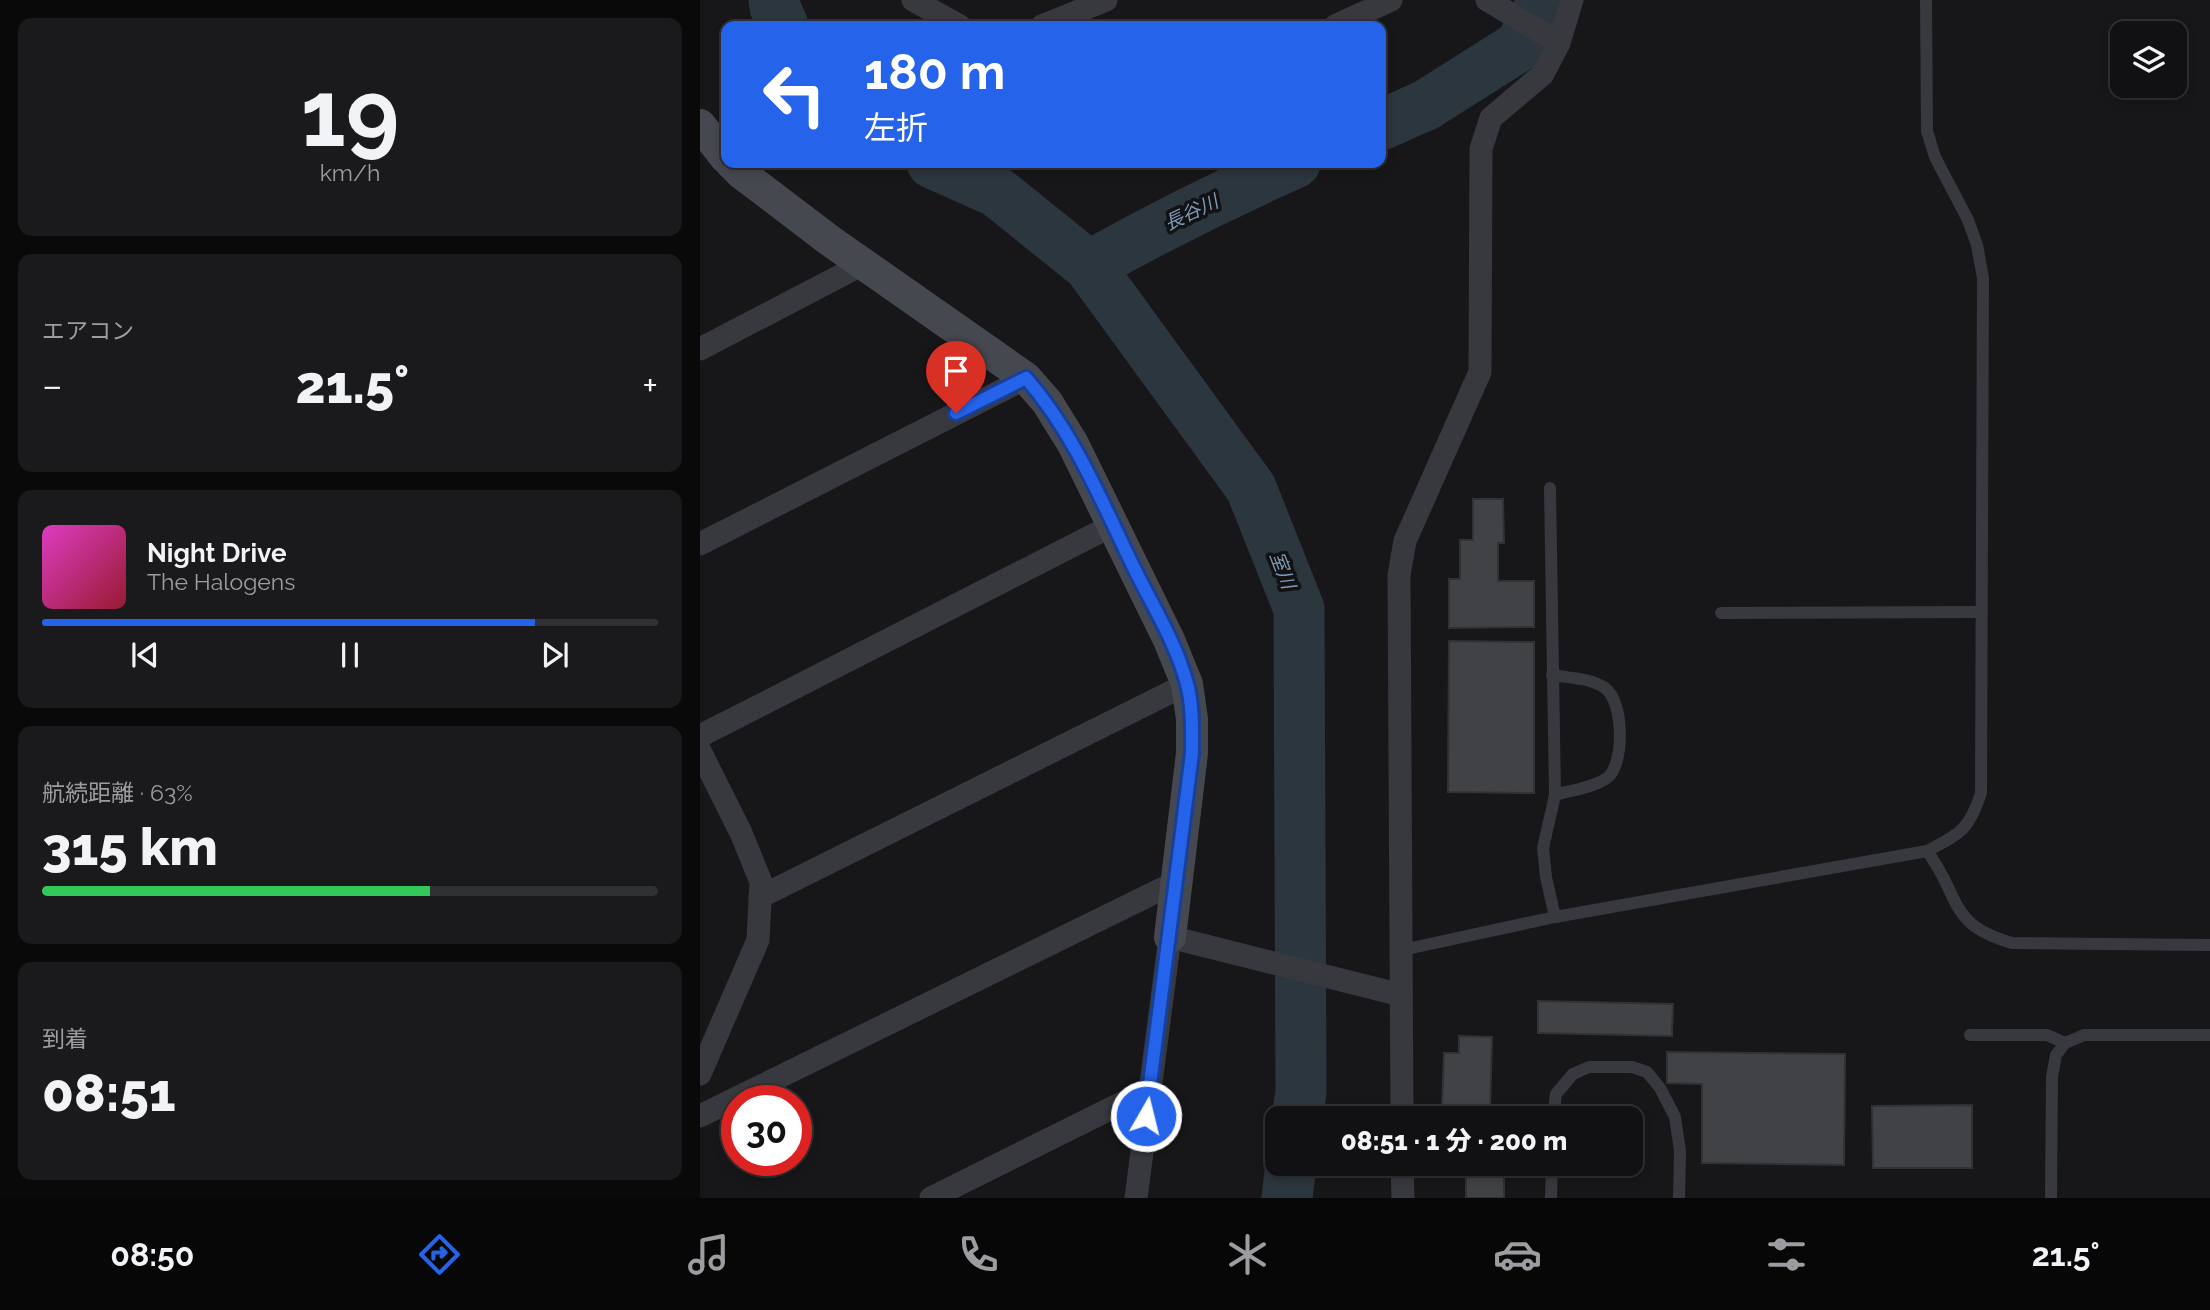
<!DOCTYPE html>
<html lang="ja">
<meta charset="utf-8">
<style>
:root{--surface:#111113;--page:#1a1a1c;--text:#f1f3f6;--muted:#9c9da0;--line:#303133;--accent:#2563eb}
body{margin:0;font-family:Raleway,"Noto Sans JP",sans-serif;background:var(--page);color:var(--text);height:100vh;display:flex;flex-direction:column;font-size:26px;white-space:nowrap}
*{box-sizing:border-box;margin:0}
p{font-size:23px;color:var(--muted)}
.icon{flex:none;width:38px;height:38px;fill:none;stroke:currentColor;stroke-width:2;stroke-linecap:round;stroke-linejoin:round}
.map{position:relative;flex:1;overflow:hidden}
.panel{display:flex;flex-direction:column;gap:18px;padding:18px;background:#09090a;width:700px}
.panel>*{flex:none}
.guide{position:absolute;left:21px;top:21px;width:665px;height:147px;border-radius:14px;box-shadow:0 4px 10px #0003,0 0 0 2px var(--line);background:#2563eb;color:#fff;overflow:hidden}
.fabs{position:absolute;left:1410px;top:21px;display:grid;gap:14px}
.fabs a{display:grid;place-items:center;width:77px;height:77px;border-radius:14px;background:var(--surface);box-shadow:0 4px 10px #0003,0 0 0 2px var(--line);font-size:35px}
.speed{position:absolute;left:21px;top:1085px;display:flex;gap:14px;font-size:35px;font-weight:700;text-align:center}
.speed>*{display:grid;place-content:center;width:91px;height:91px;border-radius:50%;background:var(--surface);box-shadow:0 4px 10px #0003,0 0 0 2px var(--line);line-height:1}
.speed .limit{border:10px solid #d22;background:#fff;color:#111}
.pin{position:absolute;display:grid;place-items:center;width:60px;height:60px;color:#fff;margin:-72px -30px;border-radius:50% 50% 50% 0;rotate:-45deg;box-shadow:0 0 7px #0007}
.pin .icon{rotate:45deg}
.me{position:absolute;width:77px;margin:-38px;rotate:8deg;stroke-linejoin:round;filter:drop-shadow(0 0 5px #0008)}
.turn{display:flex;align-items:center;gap:24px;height:147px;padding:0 28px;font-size:32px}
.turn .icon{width:91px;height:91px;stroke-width:2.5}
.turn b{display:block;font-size:49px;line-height:60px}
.big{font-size:52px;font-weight:800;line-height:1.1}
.panel .tile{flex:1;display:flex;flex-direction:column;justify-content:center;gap:10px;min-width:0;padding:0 24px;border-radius:14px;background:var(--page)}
.panel .dial{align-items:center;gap:0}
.dial b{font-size:91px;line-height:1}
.song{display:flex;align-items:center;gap:21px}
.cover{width:84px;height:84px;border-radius:10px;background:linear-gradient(135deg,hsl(310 70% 55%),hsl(350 70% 35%))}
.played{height:7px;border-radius:4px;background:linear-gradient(90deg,var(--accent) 80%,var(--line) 80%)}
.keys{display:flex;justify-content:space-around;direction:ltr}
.heat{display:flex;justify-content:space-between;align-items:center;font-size:38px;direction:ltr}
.charge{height:10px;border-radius:5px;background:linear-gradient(90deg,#34c759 63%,var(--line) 0)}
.trip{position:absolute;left:565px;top:1106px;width:378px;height:70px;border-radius:14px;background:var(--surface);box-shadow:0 4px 10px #0003,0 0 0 2px var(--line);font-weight:800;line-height:70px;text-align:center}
.tab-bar{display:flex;height:112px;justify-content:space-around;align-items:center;background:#070708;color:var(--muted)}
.tab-bar .icon{width:49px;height:49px}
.tab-bar .on{color:var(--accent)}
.tab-bar b{font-size:32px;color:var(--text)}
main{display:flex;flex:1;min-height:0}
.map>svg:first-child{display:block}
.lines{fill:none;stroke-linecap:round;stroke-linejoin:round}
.river{stroke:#2c363e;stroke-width:51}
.building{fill:#414246;stroke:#313136;stroke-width:2}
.lane{stroke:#38393f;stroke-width:12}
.street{stroke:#38393f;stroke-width:23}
.secondary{stroke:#46484f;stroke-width:32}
.route-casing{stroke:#184099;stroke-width:18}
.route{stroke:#2563eb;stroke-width:12}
.labels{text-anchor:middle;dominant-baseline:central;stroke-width:7;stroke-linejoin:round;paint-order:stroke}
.water-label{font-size:19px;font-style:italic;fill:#7e9ab6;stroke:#121214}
</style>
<main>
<section class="panel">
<div class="tile dial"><b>19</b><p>km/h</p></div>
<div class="tile"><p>エアコン</p>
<div class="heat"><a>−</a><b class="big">21.5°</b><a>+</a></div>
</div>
<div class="tile">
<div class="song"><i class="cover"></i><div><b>Night Drive</b><p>The Halogens</p></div></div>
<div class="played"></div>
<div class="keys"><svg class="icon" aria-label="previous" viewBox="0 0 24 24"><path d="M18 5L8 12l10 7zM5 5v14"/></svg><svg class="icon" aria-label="pause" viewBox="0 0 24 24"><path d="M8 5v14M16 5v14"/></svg><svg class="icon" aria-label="next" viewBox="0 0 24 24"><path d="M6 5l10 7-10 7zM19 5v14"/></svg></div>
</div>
<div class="tile"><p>航続距離 · 63%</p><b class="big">315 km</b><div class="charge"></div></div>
<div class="tile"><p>到着</p><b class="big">08:51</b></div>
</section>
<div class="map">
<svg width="1510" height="1198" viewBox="0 0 1510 1198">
<rect width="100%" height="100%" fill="#171719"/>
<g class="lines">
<!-- river -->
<g class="river">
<path d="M74 0 75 7 83 26"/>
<path d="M681 125 726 105 821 45 843 0"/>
<path d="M232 163 297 192 389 266 551 488 599 609 601 1093 597 1118"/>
<path d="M389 266C457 228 525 194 595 163"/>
<path d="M587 1198 591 1164"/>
</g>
</g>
<!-- building -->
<g class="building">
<path d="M773 499H803L804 543H798V581H834V627L749 628V579H760V540H773Z"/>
<path d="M749 641 834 642V793L748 792Z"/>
<path d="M838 1001 973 1004 972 1036 838 1033Z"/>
<path d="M759 1036 792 1037 790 1109 742 1108 744 1053H759Z"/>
<path d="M967 1052 1145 1054 1144 1165 1002 1163V1084L967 1083Z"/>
<path d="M1272 1105V1168H1173L1172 1106Z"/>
<rect x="766" y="1164" width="38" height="34"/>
</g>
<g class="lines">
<!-- lane -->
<g class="lane">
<path d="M850 488 855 795 843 848 846 877 855 917"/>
<path d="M1021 613 1281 612"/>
<path d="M852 675C869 678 891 678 905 688 924 701 925 765 907 778 893 788 871 790 855 795"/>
<path d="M1227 851C1261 896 1247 925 1312 943L1510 945"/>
<path d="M702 950 855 917 1227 851C1261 833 1269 830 1281 793L1283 278 1277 245 1268 220 1235 157 1227 131 1226 0"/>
<path d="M1270 1035H1347L1365 1043"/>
<path d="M853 1118 856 1094 873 1074 889 1067H932L947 1072 960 1088 975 1117 980 1151 979 1198"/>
<path d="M851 1198 852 1164"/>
<path d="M1351 1198 1352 1077 1356 1055 1365 1043 1384 1035H1510"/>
</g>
<!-- street -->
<g class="street">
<path d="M213 0 260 26"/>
<path d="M787 0 859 43"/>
<path d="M342 26 406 0"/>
<path d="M635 26 691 0"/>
<path d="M0 349 163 264"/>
<path d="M0 544 326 378"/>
<path d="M0 736 413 525"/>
<path d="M0 751 41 833 61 882 58 940 0 1074"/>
<path d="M60 897 487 684"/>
<path d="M0 1116 476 882"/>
<path d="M702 1118 699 575 705 541 780 372 781 149 791 118 843 74 859 43 872 0"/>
<path d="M702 1164 703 1198"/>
<path d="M231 1198 450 1089"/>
<path d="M436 1198 470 937 701 995"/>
</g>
<!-- secondary -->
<g class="secondary">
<path d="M0 125 26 158"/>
<path d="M31 163 41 173 129 240 326 378 347 402 373 444 469 640 487 684 492 719V753L470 937"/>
</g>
</g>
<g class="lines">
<defs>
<path id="route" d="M256 413 326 378C375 434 403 505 436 572 454 608 477 645 487 684 493 706 492 730 492 753L446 1116"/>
</defs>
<!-- route casing -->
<use href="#route" class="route-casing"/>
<!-- route -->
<use href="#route" class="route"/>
</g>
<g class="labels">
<!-- water labels -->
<g class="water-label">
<text transform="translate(491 212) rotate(-25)">長谷川</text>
<text transform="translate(583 570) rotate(69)">室川</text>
</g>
</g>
</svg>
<div class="fabs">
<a><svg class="icon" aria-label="layers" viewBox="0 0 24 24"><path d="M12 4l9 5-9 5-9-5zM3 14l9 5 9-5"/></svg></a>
</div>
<div class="speed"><div class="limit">30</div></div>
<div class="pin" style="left:256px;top:413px;background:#d93025"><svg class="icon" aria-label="arrive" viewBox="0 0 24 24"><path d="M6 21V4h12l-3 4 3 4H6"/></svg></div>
<svg class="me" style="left:446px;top:1116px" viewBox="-20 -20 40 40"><circle r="17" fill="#2563eb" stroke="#fff" stroke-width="3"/><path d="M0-11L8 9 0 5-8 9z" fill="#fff"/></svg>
<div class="trip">08:51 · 1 分 · 200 m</div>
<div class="guide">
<div class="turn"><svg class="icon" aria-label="left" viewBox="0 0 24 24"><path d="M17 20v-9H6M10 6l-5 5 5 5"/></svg><div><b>180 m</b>左折</div></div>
</div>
</div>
</main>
<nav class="tab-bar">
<b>08:50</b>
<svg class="icon on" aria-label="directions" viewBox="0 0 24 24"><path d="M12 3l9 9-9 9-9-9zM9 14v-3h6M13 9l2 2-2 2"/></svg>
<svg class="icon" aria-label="music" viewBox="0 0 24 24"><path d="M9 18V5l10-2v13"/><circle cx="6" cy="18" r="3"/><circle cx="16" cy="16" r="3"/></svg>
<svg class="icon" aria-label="phone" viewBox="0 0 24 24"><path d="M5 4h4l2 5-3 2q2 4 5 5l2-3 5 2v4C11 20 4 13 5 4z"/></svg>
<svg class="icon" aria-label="climate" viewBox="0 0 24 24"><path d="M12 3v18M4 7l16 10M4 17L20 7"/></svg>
<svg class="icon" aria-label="car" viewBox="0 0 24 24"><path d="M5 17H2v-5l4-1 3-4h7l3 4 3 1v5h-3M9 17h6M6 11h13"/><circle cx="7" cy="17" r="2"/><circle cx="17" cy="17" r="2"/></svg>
<svg class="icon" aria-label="filters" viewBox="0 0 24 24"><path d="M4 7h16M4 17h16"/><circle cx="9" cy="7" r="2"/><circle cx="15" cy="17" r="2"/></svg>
<b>21.5°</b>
</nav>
